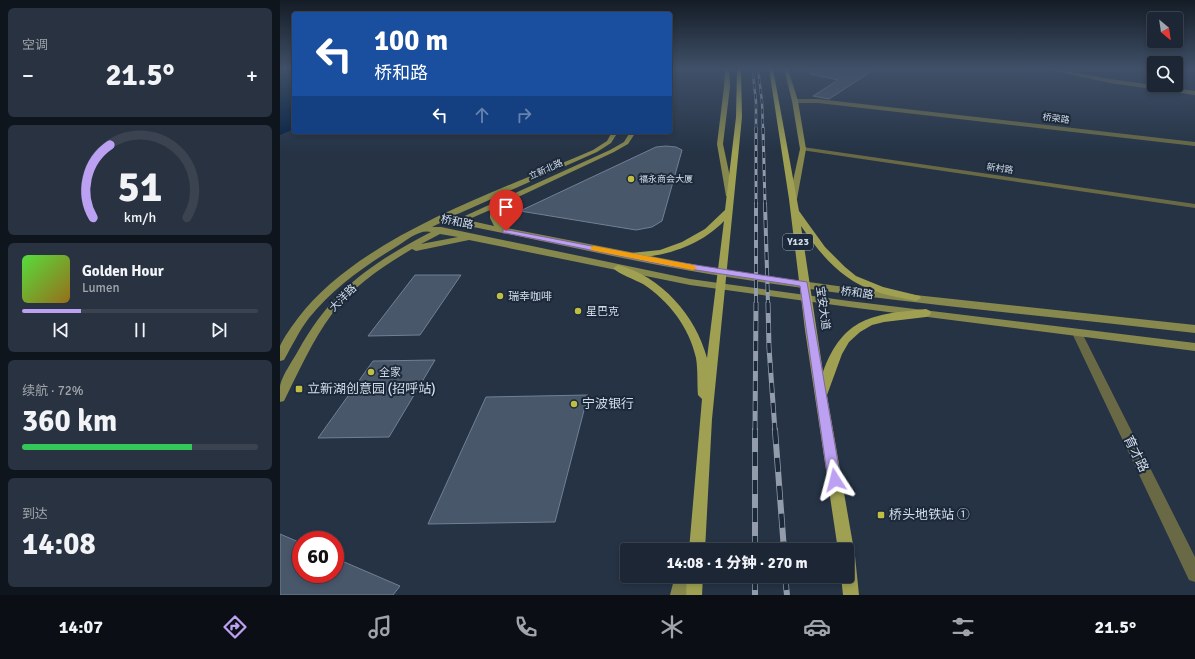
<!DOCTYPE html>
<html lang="zh">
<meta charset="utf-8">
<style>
:root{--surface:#1c2634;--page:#293240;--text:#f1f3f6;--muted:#a0a5ac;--line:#3a434f;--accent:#bca0f2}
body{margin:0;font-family:Signika,"Noto Sans SC",sans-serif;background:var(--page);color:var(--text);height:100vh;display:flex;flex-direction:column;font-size:15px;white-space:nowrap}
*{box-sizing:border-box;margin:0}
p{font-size:13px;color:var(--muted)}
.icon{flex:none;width:22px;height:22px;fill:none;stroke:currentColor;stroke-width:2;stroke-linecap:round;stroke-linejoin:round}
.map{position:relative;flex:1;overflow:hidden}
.sheet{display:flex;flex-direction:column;gap:8px;padding:8px;background:#0f151d;width:280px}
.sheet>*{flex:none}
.banner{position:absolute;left:12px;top:12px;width:380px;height:122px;border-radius:4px;box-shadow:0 2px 6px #0003,0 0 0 1px var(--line);background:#1a4fa0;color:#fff;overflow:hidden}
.needle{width:26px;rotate:151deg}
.buttons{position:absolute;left:867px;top:12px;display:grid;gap:8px}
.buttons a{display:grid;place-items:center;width:36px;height:36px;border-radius:4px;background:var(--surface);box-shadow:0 2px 6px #0003,0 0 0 1px var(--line);font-size:20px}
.speed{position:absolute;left:12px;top:531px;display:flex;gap:8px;font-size:20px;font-weight:700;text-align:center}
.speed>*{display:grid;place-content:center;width:52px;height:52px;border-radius:50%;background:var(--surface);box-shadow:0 2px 6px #0003,0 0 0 1px var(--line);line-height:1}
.speed .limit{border:6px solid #d22;background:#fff;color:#111}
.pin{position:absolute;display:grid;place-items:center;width:34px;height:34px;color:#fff;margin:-41px -17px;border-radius:50% 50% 50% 0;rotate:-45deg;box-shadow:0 0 4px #0007}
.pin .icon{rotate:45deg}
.me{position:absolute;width:44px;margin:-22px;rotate:351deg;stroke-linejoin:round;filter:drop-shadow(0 0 3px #0008)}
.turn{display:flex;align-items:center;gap:14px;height:84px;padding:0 16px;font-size:18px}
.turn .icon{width:52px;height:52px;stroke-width:2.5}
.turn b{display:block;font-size:28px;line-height:34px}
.lanes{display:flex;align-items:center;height:38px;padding:0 16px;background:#0003;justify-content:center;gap:20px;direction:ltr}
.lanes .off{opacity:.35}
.big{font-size:30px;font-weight:800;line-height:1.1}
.sheet .widget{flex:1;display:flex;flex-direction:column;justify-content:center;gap:6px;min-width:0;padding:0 14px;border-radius:6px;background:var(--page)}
.sheet .dial{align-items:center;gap:0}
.dial svg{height:104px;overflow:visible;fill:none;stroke:var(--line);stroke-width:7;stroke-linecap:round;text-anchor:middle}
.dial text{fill:var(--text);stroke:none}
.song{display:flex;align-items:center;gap:12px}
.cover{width:48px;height:48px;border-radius:6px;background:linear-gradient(135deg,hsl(110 70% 55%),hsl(40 70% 35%))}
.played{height:4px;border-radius:2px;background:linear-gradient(90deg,var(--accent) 25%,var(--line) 25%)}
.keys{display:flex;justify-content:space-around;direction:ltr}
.heat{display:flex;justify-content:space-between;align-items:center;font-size:22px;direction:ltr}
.charge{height:6px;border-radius:3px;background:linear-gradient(90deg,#34c759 72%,var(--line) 0)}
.trip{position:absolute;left:340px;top:543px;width:234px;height:40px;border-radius:4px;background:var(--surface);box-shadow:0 2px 6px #0003,0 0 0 1px var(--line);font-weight:800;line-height:40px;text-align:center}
.tab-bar{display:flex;height:64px;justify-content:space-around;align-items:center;background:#0b0f15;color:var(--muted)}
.tab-bar .icon{width:28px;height:28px}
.tab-bar .current{color:var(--accent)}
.tab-bar b{font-size:18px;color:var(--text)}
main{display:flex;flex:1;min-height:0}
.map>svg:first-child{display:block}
.water{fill:#052042}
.building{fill:#49576b;stroke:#708095}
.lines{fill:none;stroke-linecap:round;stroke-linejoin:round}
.street{fill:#696a45;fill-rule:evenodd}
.secondary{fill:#87884d;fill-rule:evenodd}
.primary{fill:#9fa052;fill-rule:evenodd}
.rail-far4-casing{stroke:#929cab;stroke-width:2.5}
.rail-far3-casing{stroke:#929cab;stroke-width:3}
.rail-far2-casing{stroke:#929cab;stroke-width:4}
.rail-far1-casing{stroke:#929cab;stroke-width:5}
.rail-casing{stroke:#929cab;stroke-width:6}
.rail-far4{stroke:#1b293a;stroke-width:1.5;stroke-dasharray:5;stroke-linecap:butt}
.rail-far3{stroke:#1b293a;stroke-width:2;stroke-dasharray:6;stroke-linecap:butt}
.rail-far2{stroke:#1b293a;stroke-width:2.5;stroke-dasharray:8;stroke-linecap:butt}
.rail-far1{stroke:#1b293a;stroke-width:3.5;stroke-dasharray:10;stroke-linecap:butt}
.rail{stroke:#1b293a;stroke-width:4.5;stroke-dasharray:14;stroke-linecap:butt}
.route{fill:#bca0f2;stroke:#7a689d}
.slow{fill:#f59e0b}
.poi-dot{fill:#bfbe42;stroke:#1b293a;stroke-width:1.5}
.labels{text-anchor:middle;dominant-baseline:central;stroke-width:4;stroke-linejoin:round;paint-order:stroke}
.far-street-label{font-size:9px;fill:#d4dde9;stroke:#1b293a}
.far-poi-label{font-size:9px;fill:#d4dde9;stroke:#1b293a;text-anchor:start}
.shield{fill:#1b293a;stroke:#9ca7b4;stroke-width:1}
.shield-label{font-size:10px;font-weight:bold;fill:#d4dde9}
.street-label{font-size:11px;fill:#d4dde9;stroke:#1b293a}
.poi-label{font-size:11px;fill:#d4dde9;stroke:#1b293a;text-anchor:start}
.near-poi-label{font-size:13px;fill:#d4dde9;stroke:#1b293a;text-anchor:start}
.near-street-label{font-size:13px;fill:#d4dde9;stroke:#1b293a}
</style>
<main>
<section class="sheet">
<div class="widget"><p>空调</p>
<div class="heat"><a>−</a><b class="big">21.5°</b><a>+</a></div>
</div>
<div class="widget dial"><svg viewBox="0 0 100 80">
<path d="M14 69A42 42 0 1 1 86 69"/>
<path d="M14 69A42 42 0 0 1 27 13" stroke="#bca0f2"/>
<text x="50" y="56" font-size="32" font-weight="700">51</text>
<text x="50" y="72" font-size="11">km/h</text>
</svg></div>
<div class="widget">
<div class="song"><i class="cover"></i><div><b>Golden Hour</b><p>Lumen</p></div></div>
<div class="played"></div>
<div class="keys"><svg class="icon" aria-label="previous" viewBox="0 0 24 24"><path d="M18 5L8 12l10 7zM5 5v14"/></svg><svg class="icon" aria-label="pause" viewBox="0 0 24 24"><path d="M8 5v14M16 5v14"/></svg><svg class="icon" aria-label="next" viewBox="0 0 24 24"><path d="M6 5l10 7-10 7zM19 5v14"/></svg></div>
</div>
<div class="widget"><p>续航 · 72%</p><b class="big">360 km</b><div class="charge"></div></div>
<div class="widget"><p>到达</p><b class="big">14:08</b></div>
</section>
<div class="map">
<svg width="915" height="595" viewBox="0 0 915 595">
<rect width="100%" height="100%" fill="#253345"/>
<!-- water -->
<path class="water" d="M0 69H14V129L0 135Z"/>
<!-- building -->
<g class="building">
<path d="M531 69H595L549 99 533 96 558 80 530 74Z"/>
<path d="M386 146 396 147 402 150 382 221 372 227 356 230 240 211 376 147Z"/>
<path d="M135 275H181L140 335 88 336Z"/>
<path d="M155 360 109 437 38 438 93 361Z"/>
<path d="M308 395 275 522 148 524 206 397Z"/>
<path d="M0 534 21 543V574H55V558L120 586 113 595H0Z"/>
</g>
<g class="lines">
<!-- street -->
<g class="street">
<path d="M765 69H775L830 79 915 91V95L830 83Z"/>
<path d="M538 99 915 142V146L538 103H515L512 101 515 99Z"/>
<path d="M523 147 915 204V208L521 150 520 149Z"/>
<path d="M797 329 801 330 802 333 915 557V582L909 580 792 333 793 330Z"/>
</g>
<!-- secondary -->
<g class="secondary">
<path d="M445 69H449L450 87 443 144 454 196 450 198 446 196 437 144 444 87Z"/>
<path d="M504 69H508L518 101 526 149 517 199 513 201 509 199 520 149 512 101Z"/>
<path d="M332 132H338L331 143 317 152 171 217 178 219 330 150 344 142 350 132H356L348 144 334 152 221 205C215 215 218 222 227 228L442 270 579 289 915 325V333C757 315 598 301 441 276 348 261 255 239 164 221L152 227H161L410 279 569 301 915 343V351L569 307 410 285 189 240 136 251 132 249C102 267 73 286 52 314 32 341 19 371 4 401L0 402C0 397 0 392 0 387 1 377 13 360 18 351 52 290 90 264 151 232 140 229 128 239 119 245 86 265 53 288 29 318 19 331 12 346 4 360L0 361C0 357 0 350 0 346 4 337 12 326 18 318 81 235 220 191 313 150L327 141ZM210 210V218L214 226 187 220ZM160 234 178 237 141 244Z"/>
<path d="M395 576H411L406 595H390Z"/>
</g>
<!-- primary -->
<g class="primary">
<path d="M457 69H461L462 117 432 419 425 550H409L422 399 418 395C417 383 418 370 416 358 409 327 389 301 363 284 354 279 340 275 333 268L338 265C381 276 416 316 427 358L444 221C423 243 393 254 364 257 358 258 351 260 346 256L351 253 380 250 402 242 425 229 445 210 456 117Z"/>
<path d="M489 69H493L519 211 545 247 565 267 576 276 603 287 640 296 641 298 636 301C623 298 609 296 597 292 562 281 541 255 521 226L543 372C563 317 593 314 646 309L650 311 651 313 650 315 646 317 604 322 592 325 580 332 569 342 562 354 547 395 575 556 579 595H563L561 576H567V550H558L525 330 509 199Z"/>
<path d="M407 576H423L422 595H406Z"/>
</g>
<defs>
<g id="rail-far4">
<path d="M478 69 482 102 483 129"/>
<path d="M473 74 476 102V129"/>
</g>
<g id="rail-far3">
<path d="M483 128 485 205"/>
<path d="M476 205V128"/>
</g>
<g id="rail-far2">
<path d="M485 204 488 304"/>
<path d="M476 304V204"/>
</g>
<g id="rail-far1">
<path d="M488 303 489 348 495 431"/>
<path d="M475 431 476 303"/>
</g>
<g id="rail">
<path d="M495 430 504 550"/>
<path d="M475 550V430"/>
<path d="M475 576V595"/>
<path d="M505 576 507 595"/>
</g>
</defs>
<!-- rail-far4 casing -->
<use href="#rail-far4" class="rail-far4-casing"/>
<!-- rail-far3 casing -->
<use href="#rail-far3" class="rail-far3-casing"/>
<!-- rail-far2 casing -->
<use href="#rail-far2" class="rail-far2-casing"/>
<!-- rail-far1 casing -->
<use href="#rail-far1" class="rail-far1-casing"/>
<!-- rail casing -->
<use href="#rail" class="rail-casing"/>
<!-- rail-far4 -->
<use href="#rail-far4" class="rail-far4"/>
<!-- rail-far3 -->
<use href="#rail-far3" class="rail-far3"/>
<!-- rail-far2 -->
<use href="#rail-far2" class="rail-far2"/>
<!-- rail-far1 -->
<use href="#rail-far1" class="rail-far1"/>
<!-- rail -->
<use href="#rail" class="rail"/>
</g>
<!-- sky -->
<linearGradient id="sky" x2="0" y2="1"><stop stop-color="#141c26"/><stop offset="0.45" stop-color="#405068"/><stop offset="1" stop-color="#405068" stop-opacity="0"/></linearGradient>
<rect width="915" height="152" fill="url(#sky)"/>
<!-- route -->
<path class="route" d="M223 229 390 261 527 282 561 480 559 485 555 486 550 485 548 480 520 286 390 266 226 233H223Z"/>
<!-- slow -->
<path class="slow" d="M314 246 413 265 417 268 413 270 311 250V247Z"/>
<!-- markers -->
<g class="poi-dot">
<circle cx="351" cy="179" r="4"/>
<circle cx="220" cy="296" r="4"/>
<circle cx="298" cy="311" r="4"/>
<circle cx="91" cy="372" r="4"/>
<rect x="15" y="385" width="8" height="8" rx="2"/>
<circle cx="294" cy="404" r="4"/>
<rect x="597" y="511" width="8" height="8" rx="2"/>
</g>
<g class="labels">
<!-- far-street labels -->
<g class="far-street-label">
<text transform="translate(776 119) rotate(7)">桥荣路</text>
<text transform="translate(720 169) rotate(8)">新村路</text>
<text transform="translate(266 170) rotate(-24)">立新北路</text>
</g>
<!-- far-poi labels -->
<g class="far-poi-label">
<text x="359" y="179">福永商会大厦</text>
</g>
<!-- shield labels -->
<rect class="shield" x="503" y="234" width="30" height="16" rx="3"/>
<g class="shield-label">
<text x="518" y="242">Y123</text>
</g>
<!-- street labels -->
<g class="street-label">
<text transform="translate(177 222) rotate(11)">桥和路</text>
<text transform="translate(577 293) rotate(7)">桥和路</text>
<text transform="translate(63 298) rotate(-45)">大洋路</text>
<text transform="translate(543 308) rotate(82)">宝安大道</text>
</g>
<!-- poi labels -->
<g class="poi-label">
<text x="228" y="296">瑞幸咖啡</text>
<text x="306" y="311">星巴克</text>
<text x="99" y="372">全家</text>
</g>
<!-- near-poi labels -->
<g class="near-poi-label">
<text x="27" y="389">立新湖创意园 (招呼站)</text>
<text x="302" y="404">宁波银行</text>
<text x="609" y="515">桥头地铁站 ①</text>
</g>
<!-- near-street labels -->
<g class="near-street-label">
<text transform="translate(856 454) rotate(64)">育才路</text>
</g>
</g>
</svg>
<div class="buttons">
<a><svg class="needle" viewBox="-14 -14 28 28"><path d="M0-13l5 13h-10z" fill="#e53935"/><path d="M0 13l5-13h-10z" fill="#a0a5ac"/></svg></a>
<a><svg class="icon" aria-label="search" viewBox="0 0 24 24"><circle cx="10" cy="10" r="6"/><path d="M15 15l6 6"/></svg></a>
</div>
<div class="speed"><div class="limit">60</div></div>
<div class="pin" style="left:226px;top:231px;background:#d93025"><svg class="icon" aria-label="arrive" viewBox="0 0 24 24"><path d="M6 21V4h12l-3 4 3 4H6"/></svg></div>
<svg class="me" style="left:555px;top:480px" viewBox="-20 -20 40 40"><path d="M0-17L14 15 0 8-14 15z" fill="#bca0f2" stroke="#fff" stroke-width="4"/></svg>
<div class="trip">14:08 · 1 分钟 · 270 m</div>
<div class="banner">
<div class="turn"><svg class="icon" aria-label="left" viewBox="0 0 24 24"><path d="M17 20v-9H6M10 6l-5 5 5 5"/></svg><div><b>100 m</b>桥和路</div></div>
<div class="lanes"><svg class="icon" aria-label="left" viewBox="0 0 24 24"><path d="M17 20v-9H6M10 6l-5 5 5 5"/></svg><svg class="icon off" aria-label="ahead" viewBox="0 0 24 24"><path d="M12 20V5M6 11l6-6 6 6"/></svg><svg class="icon off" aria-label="right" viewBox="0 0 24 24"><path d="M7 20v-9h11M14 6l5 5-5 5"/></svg></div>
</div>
</div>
</main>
<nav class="tab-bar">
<b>14:07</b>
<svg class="icon current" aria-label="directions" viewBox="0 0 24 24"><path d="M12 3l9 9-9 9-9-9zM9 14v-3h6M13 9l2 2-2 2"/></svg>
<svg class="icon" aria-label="music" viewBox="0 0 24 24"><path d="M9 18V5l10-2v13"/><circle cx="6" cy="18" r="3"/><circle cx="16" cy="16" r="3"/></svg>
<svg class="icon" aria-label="phone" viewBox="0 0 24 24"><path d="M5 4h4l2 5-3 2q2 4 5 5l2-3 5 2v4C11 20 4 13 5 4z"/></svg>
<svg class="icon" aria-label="climate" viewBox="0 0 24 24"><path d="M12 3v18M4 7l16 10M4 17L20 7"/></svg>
<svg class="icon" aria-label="car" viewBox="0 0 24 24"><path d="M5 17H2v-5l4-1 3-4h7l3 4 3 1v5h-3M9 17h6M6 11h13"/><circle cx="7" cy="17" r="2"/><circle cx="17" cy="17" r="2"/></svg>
<svg class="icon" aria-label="filters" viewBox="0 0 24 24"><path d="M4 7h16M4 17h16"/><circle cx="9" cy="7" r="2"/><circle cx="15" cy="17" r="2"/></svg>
<b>21.5°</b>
</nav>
